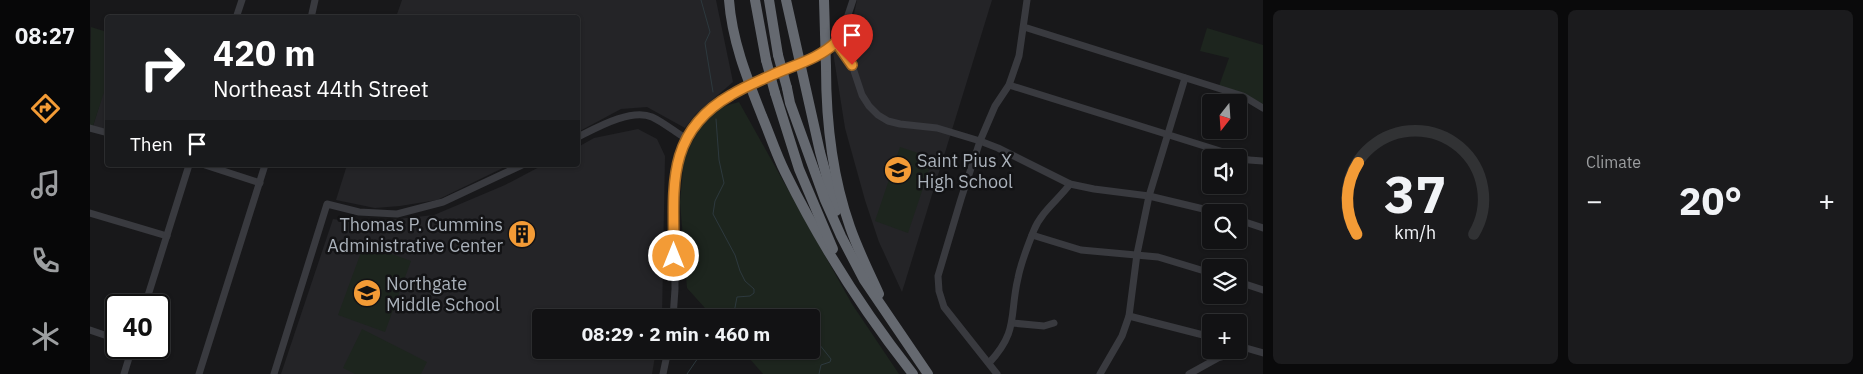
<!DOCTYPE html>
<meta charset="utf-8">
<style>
:root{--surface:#121214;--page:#1b1b1d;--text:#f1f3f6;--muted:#9c9ea0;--line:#313234;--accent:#f39b36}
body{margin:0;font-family:"IBM Plex Sans",sans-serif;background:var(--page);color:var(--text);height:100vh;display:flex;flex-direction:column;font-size:19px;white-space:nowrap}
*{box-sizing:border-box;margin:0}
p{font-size:16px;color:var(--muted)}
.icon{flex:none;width:28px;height:28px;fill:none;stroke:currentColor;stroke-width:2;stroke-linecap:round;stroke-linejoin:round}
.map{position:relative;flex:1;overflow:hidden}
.sheet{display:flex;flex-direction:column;gap:10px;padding:10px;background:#0a0a0b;width:600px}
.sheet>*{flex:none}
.top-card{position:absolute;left:15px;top:15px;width:475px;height:152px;border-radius:5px;box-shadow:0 1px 4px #0004,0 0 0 1px var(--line);background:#202124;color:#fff;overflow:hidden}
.needle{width:32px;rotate:197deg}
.fabs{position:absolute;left:1112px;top:94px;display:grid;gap:10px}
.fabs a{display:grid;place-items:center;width:45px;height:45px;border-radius:5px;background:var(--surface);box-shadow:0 1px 4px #0004,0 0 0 1px var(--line);font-size:25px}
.speed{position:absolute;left:15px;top:294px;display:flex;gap:10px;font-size:25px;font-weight:700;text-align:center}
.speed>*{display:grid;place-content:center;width:65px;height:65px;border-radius:50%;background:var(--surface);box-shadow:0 1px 4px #0004,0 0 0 1px var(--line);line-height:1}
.speed .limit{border:2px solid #111;border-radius:8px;background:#fff;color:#111}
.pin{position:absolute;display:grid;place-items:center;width:42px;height:42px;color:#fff;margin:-51px -21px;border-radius:50% 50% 50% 0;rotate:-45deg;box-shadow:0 0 5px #0007}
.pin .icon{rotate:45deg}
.me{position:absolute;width:55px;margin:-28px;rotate:0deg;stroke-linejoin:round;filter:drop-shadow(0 0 4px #0008)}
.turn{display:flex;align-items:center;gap:18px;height:105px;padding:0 25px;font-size:22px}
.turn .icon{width:65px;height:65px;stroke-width:2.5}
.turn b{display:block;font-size:35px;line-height:42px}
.then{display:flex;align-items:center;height:48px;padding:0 25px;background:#0003;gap:10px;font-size:19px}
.big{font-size:38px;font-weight:700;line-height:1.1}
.sheet .card{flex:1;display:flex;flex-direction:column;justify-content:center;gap:8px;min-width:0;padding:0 18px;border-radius:8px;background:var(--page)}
.sheet .dial{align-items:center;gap:0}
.dial svg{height:130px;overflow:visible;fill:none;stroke:var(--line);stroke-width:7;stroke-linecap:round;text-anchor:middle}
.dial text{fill:var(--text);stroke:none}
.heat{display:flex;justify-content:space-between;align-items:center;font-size:28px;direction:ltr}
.sheet .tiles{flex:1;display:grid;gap:10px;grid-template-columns:repeat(2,1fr)}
.trip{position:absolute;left:442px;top:309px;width:288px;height:50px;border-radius:5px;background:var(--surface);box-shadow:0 1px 4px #0004,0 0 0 1px var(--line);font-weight:700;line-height:50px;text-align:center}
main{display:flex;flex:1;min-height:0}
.tab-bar{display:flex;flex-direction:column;width:90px;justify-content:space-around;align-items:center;background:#070708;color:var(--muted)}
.tab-bar .icon{width:35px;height:35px}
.tab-bar .selected{color:var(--accent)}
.tab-bar b{font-size:22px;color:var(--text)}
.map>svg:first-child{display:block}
.built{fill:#242427}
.green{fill:#1d251e}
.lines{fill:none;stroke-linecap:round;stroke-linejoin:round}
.stream{stroke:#2d393e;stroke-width:1}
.minor{stroke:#393a3f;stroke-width:7}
.highway{stroke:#656970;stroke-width:10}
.highway-bridge{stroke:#656970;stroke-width:10}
.route-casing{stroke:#9e6523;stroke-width:12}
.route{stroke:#f39b36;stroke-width:9}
.labels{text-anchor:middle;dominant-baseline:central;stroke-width:5;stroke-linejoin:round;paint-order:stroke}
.poi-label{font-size:18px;fill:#aab1ba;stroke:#131315;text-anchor:start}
</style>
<main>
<nav class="tab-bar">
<b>08:27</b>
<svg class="icon selected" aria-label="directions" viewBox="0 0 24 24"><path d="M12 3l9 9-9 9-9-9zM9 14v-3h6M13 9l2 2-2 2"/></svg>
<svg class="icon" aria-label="music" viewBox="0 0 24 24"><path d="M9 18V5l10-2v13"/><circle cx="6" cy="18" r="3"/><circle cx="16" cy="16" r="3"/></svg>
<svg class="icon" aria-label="phone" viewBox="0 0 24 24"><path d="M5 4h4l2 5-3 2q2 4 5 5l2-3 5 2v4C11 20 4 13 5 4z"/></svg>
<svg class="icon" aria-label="climate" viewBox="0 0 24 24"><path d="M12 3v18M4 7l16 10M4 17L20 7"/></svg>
</nav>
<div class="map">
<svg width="1173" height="374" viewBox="0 0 1173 374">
<rect width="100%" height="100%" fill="#18181a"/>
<!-- built -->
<g class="built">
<path d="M312 0H626L643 82 606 114 595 128 557 107 531 109 488 132V18L306 17Z"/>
<path d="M767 0H902L812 292 789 242 775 200 755 128 743 52 757 36 762 23Z"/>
<path d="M17 80V130L3 126Z"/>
<path d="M548 129 567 139 575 156 572 317 451 318V350H566L562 374H191L243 219 271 223 344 215 415 185 453 165H488V147L504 138Z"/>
<path d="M257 165H419L347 200 310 206 285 208 246 200Z"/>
</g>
<!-- green -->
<g class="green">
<path d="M1 27 17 32 18 80 3 126 0 125Z"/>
<path d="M1117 28 1173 45V104L1162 98 1129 86 1139 58 1110 51Z"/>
<path d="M649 102 762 304 809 374H673L652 350H721V318L623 317 597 288 590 202 594 158 609 129 631 107Z"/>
<path d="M810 147 843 158 818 233 785 221Z"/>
<path d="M274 244 321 261 295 332 248 315Z"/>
<path d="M272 329 337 362 331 374H265L253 368Z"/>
</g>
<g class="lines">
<!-- stream -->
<g class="stream">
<path d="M611 0 620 32 615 43 623 92"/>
<path d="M626 119 629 160 634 183 625 201 623 214 645 255 650 271 655 281 664 289V293L660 296 647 297 643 318"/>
<path d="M721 341 729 344 741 359 740 362 731 365 729 374"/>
<path d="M597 374 608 358 620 350"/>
</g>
<!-- minor -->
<g class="minor">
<path d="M146 18 152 0"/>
<path d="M221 18 225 0"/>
<path d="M934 27 1153 96 1173 108"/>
<path d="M747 42 762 65 772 95 779 106 788 115 798 121 810 124 847 128 890 141 908 148 980 184 1004 189 1059 196 1126 212"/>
<path d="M919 85 1159 160 1173 161"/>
<path d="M0 128 18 133"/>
<path d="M488 137C506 128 541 108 562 117 573 122 585 132 595 138"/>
<path d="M115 165 170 183"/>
<path d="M0 213 77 236"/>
<path d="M1149 220 1173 228"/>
<path d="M942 235 991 250 1068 257 1121 273"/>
<path d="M1149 282 1173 290"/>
<path d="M55 305 99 165"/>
<path d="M1039 316 1121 337"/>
<path d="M583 318 585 289 584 188 585 170 595 138 613 117 641 95 722 58 740 49 751 36 763 0"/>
<path d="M922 323 954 326 964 323"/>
<path d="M0 330 26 339"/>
<path d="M1149 346 1173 353"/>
<path d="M899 363C929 331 919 316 928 278 931 262 938 245 944 230 951 212 969 199 980 184"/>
<path d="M34 374 42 348"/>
<path d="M109 374 175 165"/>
<path d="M184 374 237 204 269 212 307 214 353 202 432 165"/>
<path d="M573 374 578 350"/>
<path d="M907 374 854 307 849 291 848 276 871 199 890 141 905 106 919 85 929 56 937 0"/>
<path d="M1010 374 1032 336 1039 316 1047 254 1059 196 1095 78"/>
<path d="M1099 374 1128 358 1149 352 1155 348"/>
</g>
<!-- highway -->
<g class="highway">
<path d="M639 0C642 41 657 78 672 116 680 135 686 154 695 172 730 243 774 312 823 374"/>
<path d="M665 0 676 60"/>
<path d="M679 0 688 55"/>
<path d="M696 0 730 152 746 211"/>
<path d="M734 0 735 33"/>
<path d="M736 67C736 122 742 176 760 227 768 250 779 272 789 294"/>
<path d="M697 88 700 103 735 200 751 236 774 280 838 374"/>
<path d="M685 93 709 169 743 249"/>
</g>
<!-- highway-bridge -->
<g class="highway-bridge">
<path d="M735 33 736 67"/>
<path d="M688 55 697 88"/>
<path d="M676 60 685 93"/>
</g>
</g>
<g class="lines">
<defs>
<path id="route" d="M584 256C584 190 574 133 641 95 654 87 669 81 682 75 704 65 729 59 746 42L762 65"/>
</defs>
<!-- route casing -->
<use href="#route" class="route-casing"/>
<!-- route -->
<use href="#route" class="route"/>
</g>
<!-- icons -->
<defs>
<symbol id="school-disc" viewBox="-11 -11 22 22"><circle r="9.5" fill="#f39b36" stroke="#131315"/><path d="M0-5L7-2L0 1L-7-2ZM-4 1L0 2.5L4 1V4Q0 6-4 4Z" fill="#111"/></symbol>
<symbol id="building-disc" viewBox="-11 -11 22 22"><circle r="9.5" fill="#f39b36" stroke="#131315"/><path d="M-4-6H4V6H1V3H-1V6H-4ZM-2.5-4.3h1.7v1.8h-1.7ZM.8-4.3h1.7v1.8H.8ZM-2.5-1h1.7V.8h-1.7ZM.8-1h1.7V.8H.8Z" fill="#111"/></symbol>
</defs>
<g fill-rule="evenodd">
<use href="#school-disc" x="792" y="154" width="32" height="32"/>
<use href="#building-disc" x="416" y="218" width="32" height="32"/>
<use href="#school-disc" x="261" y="277" width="32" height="32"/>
</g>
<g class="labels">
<!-- poi labels -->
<g class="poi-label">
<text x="827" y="160">Saint Pius X<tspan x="827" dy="21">High School</tspan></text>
<text x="413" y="224" text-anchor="end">Thomas P. Cummins<tspan x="413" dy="21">Administrative Center</tspan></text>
<text x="296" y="283">Northgate<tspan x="296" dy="21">Middle School</tspan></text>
</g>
</g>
</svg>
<div class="fabs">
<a><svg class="needle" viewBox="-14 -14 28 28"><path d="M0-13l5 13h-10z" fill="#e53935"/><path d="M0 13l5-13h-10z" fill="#9c9ea0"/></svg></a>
<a><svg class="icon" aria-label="sound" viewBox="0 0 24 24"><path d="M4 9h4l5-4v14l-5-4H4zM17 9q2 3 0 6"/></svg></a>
<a><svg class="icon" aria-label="search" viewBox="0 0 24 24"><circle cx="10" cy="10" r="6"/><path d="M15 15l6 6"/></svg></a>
<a><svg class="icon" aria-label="layers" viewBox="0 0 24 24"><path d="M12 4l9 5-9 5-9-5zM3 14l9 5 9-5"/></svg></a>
<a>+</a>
</div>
<div class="speed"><div class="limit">40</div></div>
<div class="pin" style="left:762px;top:65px;background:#d93025"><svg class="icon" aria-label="arrive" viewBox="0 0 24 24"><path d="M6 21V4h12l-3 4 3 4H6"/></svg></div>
<svg class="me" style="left:584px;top:256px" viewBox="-20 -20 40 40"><circle r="17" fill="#f39b36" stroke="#fff" stroke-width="3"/><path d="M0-11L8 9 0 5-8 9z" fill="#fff"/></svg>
<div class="trip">08:29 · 2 min · 460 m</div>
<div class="top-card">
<div class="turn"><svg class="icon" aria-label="right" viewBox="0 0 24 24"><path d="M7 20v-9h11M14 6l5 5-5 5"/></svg><div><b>420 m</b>Northeast 44th Street</div></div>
<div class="then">Then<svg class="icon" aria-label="arrive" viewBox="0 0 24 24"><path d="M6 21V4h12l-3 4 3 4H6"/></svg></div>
</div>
</div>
<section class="sheet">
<div class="tiles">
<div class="card dial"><svg viewBox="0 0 100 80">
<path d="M14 69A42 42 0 1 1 86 69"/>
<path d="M14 69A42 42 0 0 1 15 25" stroke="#f39b36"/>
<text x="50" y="56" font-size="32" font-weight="700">37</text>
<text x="50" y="72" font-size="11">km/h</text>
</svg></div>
<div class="card"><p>Climate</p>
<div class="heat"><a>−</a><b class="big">20°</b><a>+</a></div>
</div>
</div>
</section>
</main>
